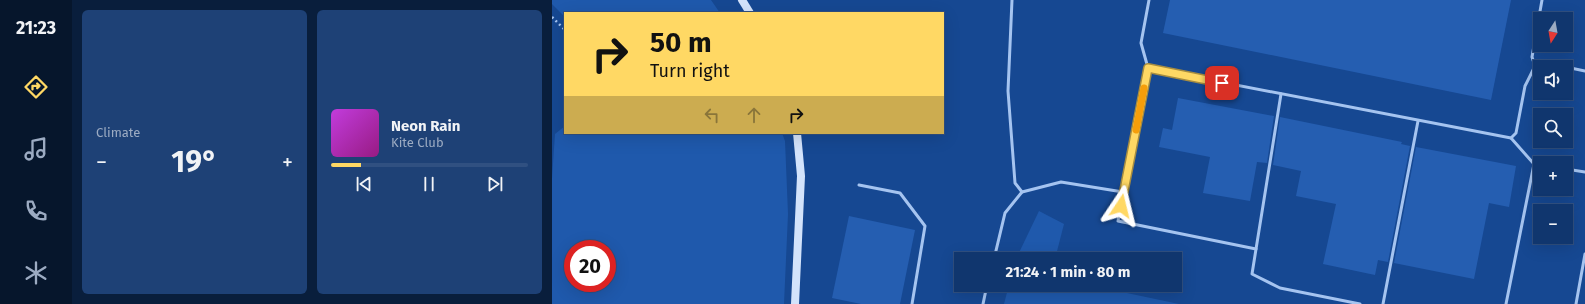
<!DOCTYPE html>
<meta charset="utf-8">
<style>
:root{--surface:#10366e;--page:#1e4176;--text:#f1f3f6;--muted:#9cabc2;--line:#305081;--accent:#ffd864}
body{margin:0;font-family:"Fira Sans",sans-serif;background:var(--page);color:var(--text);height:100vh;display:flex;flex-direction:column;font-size:15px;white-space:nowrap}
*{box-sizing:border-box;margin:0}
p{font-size:13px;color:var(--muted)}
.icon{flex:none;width:22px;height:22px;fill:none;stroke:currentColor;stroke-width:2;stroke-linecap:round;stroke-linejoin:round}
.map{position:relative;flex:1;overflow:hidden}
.details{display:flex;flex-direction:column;gap:10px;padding:10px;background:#091e3c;width:480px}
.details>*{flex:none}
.banner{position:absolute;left:12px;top:12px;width:380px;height:122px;border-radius:0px;box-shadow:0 4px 16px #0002,0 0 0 1px var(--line);background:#ffd864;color:#111;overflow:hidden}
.needle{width:26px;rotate:191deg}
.tools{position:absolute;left:981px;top:12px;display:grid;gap:8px}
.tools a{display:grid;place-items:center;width:40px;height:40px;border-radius:0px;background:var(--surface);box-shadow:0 4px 16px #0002,0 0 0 1px var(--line);font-size:20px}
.speed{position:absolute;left:12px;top:240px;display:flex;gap:8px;font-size:20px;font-weight:700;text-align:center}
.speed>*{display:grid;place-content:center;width:52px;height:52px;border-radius:50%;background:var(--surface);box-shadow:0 4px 16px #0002,0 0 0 1px var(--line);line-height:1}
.speed .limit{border:6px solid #d22;background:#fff;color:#111}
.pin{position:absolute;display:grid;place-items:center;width:34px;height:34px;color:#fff;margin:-17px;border-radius:8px;box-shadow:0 2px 6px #0006}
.me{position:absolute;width:44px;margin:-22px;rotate:10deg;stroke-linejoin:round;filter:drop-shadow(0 0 3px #0008)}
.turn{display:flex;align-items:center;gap:14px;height:84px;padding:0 20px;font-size:18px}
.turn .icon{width:52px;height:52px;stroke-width:2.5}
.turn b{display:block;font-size:28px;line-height:34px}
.lanes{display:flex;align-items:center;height:38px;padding:0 20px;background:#0003;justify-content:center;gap:20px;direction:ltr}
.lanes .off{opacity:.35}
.big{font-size:30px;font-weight:700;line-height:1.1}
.details .widget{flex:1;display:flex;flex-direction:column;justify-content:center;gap:6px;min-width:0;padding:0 14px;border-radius:6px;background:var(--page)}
.song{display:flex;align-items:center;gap:12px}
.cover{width:48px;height:48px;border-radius:6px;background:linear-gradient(135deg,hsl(290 70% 55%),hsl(310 70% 35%))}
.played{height:4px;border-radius:2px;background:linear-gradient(90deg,var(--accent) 15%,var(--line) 15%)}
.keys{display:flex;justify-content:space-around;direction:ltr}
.heat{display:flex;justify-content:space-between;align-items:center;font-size:22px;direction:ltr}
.details .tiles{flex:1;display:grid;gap:10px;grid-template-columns:repeat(2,1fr)}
.trip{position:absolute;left:402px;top:252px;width:228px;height:40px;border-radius:0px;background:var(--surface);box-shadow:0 4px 16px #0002,0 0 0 1px var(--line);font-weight:700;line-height:40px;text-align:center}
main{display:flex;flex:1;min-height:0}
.tab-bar{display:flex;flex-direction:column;width:72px;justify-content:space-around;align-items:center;background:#06162c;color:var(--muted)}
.tab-bar .icon{width:28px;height:28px}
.tab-bar .current{color:var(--accent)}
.tab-bar b{font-size:18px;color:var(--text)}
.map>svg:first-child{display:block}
.green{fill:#1f59ac;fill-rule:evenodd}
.building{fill:#255eb1}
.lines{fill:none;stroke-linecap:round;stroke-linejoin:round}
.path{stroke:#a5c4f0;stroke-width:2.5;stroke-dasharray:2 3;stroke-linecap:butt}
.lane{stroke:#a5c4f0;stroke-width:3}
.secondary{stroke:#d3e3fb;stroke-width:8}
.route-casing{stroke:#a68c41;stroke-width:10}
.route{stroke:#ffd864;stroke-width:7}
.slow{stroke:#f59e0b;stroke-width:7}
</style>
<main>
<nav class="tab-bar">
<b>21:23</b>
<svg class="icon current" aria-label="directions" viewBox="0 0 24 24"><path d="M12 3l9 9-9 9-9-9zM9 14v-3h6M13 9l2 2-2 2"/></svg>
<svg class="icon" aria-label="music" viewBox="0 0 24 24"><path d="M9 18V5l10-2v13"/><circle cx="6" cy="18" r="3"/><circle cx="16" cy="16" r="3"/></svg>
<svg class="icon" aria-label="phone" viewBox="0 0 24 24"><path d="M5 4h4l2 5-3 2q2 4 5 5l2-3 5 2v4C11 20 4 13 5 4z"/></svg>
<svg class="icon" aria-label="climate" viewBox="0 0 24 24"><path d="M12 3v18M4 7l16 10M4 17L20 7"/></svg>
</nav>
<section class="details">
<div class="tiles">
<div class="widget"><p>Climate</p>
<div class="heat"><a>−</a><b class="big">19°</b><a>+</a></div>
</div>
<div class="widget">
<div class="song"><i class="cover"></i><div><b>Neon Rain</b><p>Kite Club</p></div></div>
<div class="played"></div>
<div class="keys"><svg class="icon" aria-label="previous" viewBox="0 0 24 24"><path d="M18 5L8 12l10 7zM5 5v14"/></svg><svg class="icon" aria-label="pause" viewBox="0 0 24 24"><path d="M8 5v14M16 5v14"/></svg><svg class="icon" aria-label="next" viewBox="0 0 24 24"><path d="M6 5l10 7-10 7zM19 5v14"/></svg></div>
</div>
</div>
</section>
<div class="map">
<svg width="1033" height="304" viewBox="0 0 1033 304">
<rect width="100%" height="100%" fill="#164892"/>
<!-- green -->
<g class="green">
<path d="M0 0H159L168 13H13V17L0 4Z"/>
<path d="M13 126V133H230L233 141 236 214 232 304H0V178L3 134ZM21 249H55V283H21Z"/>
<path d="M487 211 512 224 503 259H464Z"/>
<path d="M457 285H537L627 304H452Z"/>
</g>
<!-- building -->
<g class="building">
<path d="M618 0H959L939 100 611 33Z"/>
<path d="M626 98 722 116 715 163 705 162 698 201 651 193 658 157 607 147 611 128 620 130Z"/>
<path d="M728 117 850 142 849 144 858 146 836 262 826 260 823 275 771 264 784 204 744 196 749 171 721 165Z"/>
<path d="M864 147 964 166 957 207 937 203 922 279 842 263Z"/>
<path d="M297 216 363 230 348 304H309L280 298Z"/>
</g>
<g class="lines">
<!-- path -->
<path class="path" d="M0 17 13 30"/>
<!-- lane -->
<g class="lane">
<path d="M460 0 456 91 463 183 470 192"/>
<path d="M983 66 980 57 990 0"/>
<path d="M1014 67 1033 71"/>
<path d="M596 68 589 43 597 0"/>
<path d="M729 94 700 274 728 288 808 304"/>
<path d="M959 138 982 164 988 165"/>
<path d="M1014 169 1033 172"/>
<path d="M307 185 348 193 373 226 360 304"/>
<path d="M704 249 566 221 596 68 959 138 964 133 973 86 983 66 997 63 1014 67"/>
<path d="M442 259 453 213 470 192 509 182 571 192"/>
<path d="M431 304 435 285"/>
<path d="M831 304 866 121"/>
<path d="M954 304 982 164"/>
<path d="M1024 304 1033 254"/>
</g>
<!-- secondary -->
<g class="secondary">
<path d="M190 0 198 13"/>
<path d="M243 304 249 176 245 133"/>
</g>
</g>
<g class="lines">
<defs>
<path id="route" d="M569 206 596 68 670 83"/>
</defs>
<!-- route casing -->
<use href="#route" class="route-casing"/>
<!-- route -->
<use href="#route" class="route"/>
<!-- slow -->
<path class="slow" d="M584 130 592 88"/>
</g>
</svg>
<div class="tools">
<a><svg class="needle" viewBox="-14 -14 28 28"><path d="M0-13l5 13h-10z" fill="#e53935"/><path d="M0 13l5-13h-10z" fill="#9cabc2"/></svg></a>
<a><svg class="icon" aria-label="sound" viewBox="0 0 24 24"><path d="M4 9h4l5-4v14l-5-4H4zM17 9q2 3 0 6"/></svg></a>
<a><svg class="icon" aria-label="search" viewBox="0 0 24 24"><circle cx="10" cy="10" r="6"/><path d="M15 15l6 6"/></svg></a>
<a>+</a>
<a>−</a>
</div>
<div class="speed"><div class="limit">20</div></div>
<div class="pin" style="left:670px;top:83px;background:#d93025"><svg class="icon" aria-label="arrive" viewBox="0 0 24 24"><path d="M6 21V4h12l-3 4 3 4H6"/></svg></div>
<svg class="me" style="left:569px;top:206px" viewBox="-20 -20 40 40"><path d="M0-17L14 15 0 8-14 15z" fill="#ffd864" stroke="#fff" stroke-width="4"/></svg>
<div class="trip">21:24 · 1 min · 80 m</div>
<div class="banner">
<div class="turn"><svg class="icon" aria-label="right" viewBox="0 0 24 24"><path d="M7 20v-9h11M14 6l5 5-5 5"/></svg><div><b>50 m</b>Turn right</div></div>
<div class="lanes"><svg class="icon off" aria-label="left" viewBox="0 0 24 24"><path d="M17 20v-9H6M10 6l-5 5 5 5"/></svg><svg class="icon off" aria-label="ahead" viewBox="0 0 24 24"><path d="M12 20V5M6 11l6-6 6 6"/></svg><svg class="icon" aria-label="right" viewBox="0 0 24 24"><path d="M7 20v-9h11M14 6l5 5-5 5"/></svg></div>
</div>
</div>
</main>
